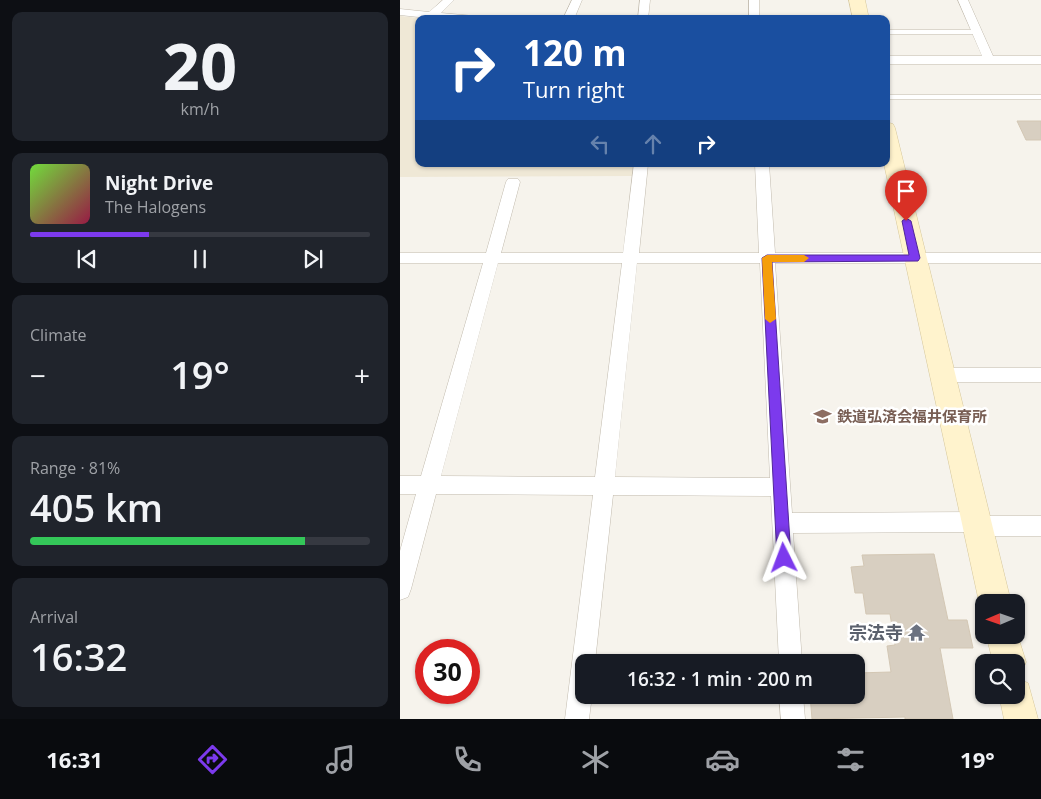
<!DOCTYPE html>
<meta charset="utf-8">
<style>
:root{--surface:#171b24;--page:#20242c;--text:#f1f3f6;--muted:#9ea1a6;--line:#363941;--accent:#7c3aed}
body{margin:0;font-family:"Open Sans","Noto Sans JP",sans-serif;background:var(--page);color:var(--text);height:100vh;display:flex;flex-direction:column;font-size:19px;white-space:nowrap}
*{box-sizing:border-box;margin:0}
p{font-size:16px;color:var(--muted)}
.icon{flex:none;width:28px;height:28px;fill:none;stroke:currentColor;stroke-width:2;stroke-linecap:round;stroke-linejoin:round}
.map{position:relative;flex:1;overflow:hidden}
.details{display:flex;flex-direction:column;gap:12px;padding:12px;background:#0d0f14;width:400px}
.details>*{flex:none}
.banner{position:absolute;left:15px;top:15px;width:475px;height:152px;border-radius:10px;box-shadow:0 1px 4px #0004;background:#1a4fa0;color:#fff;overflow:hidden}
.needle{width:32px;rotate:268deg}
.buttons{position:absolute;left:575px;top:594px;display:grid;gap:10px}
.buttons a{display:grid;place-items:center;width:50px;height:50px;border-radius:10px;background:var(--surface);box-shadow:0 1px 4px #0004;font-size:25px}
.speed{position:absolute;left:15px;top:639px;display:flex;gap:10px;font-size:25px;font-weight:700;text-align:center}
.speed>*{display:grid;place-content:center;width:65px;height:65px;border-radius:50%;background:var(--surface);box-shadow:0 1px 4px #0004;line-height:1}
.speed .limit{border:8px solid #d22;background:#fff;color:#111}
.pin{position:absolute;display:grid;place-items:center;width:42px;height:42px;color:#fff;margin:-51px -21px;border-radius:50% 50% 50% 0;rotate:-45deg;box-shadow:0 0 5px #0007}
.pin .icon{rotate:45deg}
.me{position:absolute;width:55px;margin:-28px;rotate:357deg;stroke-linejoin:round;filter:drop-shadow(0 0 4px #0008)}
.turn{display:flex;align-items:center;gap:18px;height:105px;padding:0 25px;font-size:22px}
.turn .icon{width:65px;height:65px;stroke-width:2.5}
.turn b{display:block;font-size:35px;line-height:42px}
.lanes{display:flex;align-items:center;height:48px;padding:0 25px;background:#0003;justify-content:center;gap:25px;direction:ltr}
.lanes .off{opacity:.35}
.big{font-size:38px;font-weight:600;line-height:1.1}
.details .card{flex:1;display:flex;flex-direction:column;justify-content:center;gap:8px;min-width:0;padding:0 18px;border-radius:10px;background:var(--page)}
.details .dial{align-items:center;gap:0}
.dial b{font-size:65px;line-height:1}
.song{display:flex;align-items:center;gap:15px}
.cover{width:60px;height:60px;border-radius:8px;background:linear-gradient(135deg,hsl(100 70% 55%),hsl(340 70% 35%))}
.played{height:5px;border-radius:2px;background:linear-gradient(90deg,var(--accent) 35%,var(--line) 35%)}
.keys{display:flex;justify-content:space-around;direction:ltr}
.heat{display:flex;justify-content:space-between;align-items:center;font-size:28px;direction:ltr}
.charge{height:8px;border-radius:4px;background:linear-gradient(90deg,#34c759 81%,var(--line) 0)}
.trip{position:absolute;left:175px;top:654px;width:290px;height:50px;border-radius:10px;background:var(--surface);box-shadow:0 1px 4px #0004;font-weight:600;line-height:50px;text-align:center}
.tab-bar{display:flex;height:80px;justify-content:space-around;align-items:center;background:#090b0e;color:var(--muted)}
.tab-bar .icon{width:35px;height:35px}
.tab-bar .on{color:var(--accent)}
.tab-bar b{font-size:22px;color:var(--text)}
main{display:flex;flex:1;min-height:0}
.map>svg:first-child{display:block}
.education{fill:#efe8d6}
.building{fill:#d8cfc1;stroke:#d3c7b4}
.lines{fill:none;stroke-linecap:round;stroke-linejoin:round}
.lane-casing{stroke:#c2bbae;stroke-width:1}
.street-casing{stroke:#c2bbae;stroke-width:1}
.secondary-casing{stroke:#d6c79b;stroke-width:1}
.lane{fill:#fff;fill-rule:evenodd}
.street{fill:#fff;fill-rule:evenodd}
.secondary{fill:#fff3cd;fill-rule:evenodd}
.route{fill:#7c3aed;stroke:#51269a}
.slow{fill:#f59e0b}
.labels{text-anchor:middle;dominant-baseline:central;stroke-width:5;stroke-linejoin:round;paint-order:stroke}
.education-label{font-size:15px;font-weight:bold;fill:#785e54;stroke:#fff;text-anchor:start}
.near-worship-label{font-size:18px;font-weight:bold;fill:#5b616d;stroke:#fff;text-anchor:end}
</style>
<main>
<section class="details">
<div class="card dial"><b>20</b><p>km/h</p></div>
<div class="card">
<div class="song"><i class="cover"></i><div><b>Night Drive</b><p>The Halogens</p></div></div>
<div class="played"></div>
<div class="keys"><svg class="icon" aria-label="previous" viewBox="0 0 24 24"><path d="M18 5L8 12l10 7zM5 5v14"/></svg><svg class="icon" aria-label="pause" viewBox="0 0 24 24"><path d="M8 5v14M16 5v14"/></svg><svg class="icon" aria-label="next" viewBox="0 0 24 24"><path d="M6 5l10 7-10 7zM19 5v14"/></svg></div>
</div>
<div class="card"><p>Climate</p>
<div class="heat"><a>−</a><b class="big">19°</b><a>+</a></div>
</div>
<div class="card"><p>Range · 81%</p><b class="big">405 km</b><div class="charge"></div></div>
<div class="card"><p>Arrival</p><b class="big">16:32</b></div>
</section>
<div class="map">
<svg width="641" height="719" viewBox="0 0 641 719">
<rect width="100%" height="100%" fill="#f6f3ec"/>
<!-- education -->
<path class="education" d="M0 16 28 19H19V164H233L232 176 0 177Z"/>
<!-- building -->
<g class="building">
<path d="M617 121H641V140H626Z"/>
<path d="M534 554 548 620H567L573 648H540L553 719H505V717L412 719 410 695H456V673L491 672 487 646 495 645 490 614H466L463 593H455L451 567 464 566 462 555Z"/>
</g>
<g class="lines">
<defs>
<g id="lane">
<path d="M486 30H577L580 32 577 34H486Z"/>
<rect x="486" y="95" width="155" height="4"/>
</g>
<g id="street">
<path d="M43 0H54L41 13 74 16 79 19H37L0 15V9L29 12Z"/>
<path d="M172 0H182L174 19H163Z"/>
<path d="M240 0H250L248 19H238Z"/>
<rect x="349" y="0" width="10" height="19"/>
<path d="M558 0H568L593 56H641V64H486V56H582Z"/>
<path d="M234 164H248L239 253H359L355 164H369L375 253H641V263H375L392 513 577 512 585 516H641V536H578L570 532 393 533 402 662H379L371 496 213 495 195 662H184V695H192L189 719H165L193 495 36 494 11 589 8 597 0 600V551L16 494H0V476H21L83 263H0V253H86L106 182 108 179H118L120 182 101 253H223ZM98 263H222L195 477 41 476ZM237 263H360L370 478 215 477Z"/>
<path d="M542 368H641V382H542L536 380 533 375 536 370Z"/>
<path d="M379 695H403L405 719H381Z"/>
</g>
<g id="secondary">
<path d="M449 0H465L469 19H453Z"/>
<path d="M486 122 493 124 495 128 611 602H584V613L579 602 484 164H486Z"/>
<path d="M616 630 626 662 621 674 616 676V662H593L586 635H616Z"/>
<path d="M616 678 628 683 638 719H604L599 695H616Z"/>
</g>
</defs>
<!-- lane casing -->
<use href="#lane" class="lane-casing"/>
<!-- street casing -->
<use href="#street" class="street-casing"/>
<!-- secondary casing -->
<use href="#secondary" class="secondary-casing"/>
<!-- lane -->
<use href="#lane" class="lane"/>
<!-- street -->
<use href="#street" class="street"/>
<!-- secondary -->
<use href="#secondary" class="secondary"/>
</g>
<!-- route -->
<path class="route" d="M506 218 511 221 520 258 518 261 372 262 391 558 389 562 384 564 379 562 377 558 362 258 367 255H509L502 221Z"/>
<!-- slow -->
<path class="slow" d="M367 255H404L409 258 404 262H372L376 319 370 323 365 319 362 258Z"/>
<!-- icons -->
<defs>
<symbol id="school-bare" viewBox="-9 -9 18 18"><path d="M0-5L7-2L0 1L-7-2ZM-4 1L0 2.5L4 1V4Q0 6-4 4Z" fill="#8d6e63" stroke="#fff" stroke-width="2.5" paint-order="stroke"/></symbol>
<symbol id="temple-bare" viewBox="-9 -9 18 18"><path d="M0-6L5-2H3V0L6.5 2.5H4V6H1.5V3h-3V6H-4V2.5H-6.5L-3 0V-2H-5Z" fill="#6b7280" stroke="#fff" stroke-width="2.5" paint-order="stroke"/></symbol>
</defs>
<g fill-rule="evenodd">
<use href="#school-bare" x="410" y="404" width="25" height="25"/>
<use href="#temple-bare" x="504" y="620" width="25" height="25"/>
</g>
<g class="labels">
<!-- education labels -->
<g class="education-label">
<text x="437" y="416">鉄道弘済会福井保育所</text>
</g>
<!-- near-worship labels -->
<g class="near-worship-label">
<text x="503" y="632">宗法寺</text>
</g>
</g>
</svg>
<div class="buttons">
<a><svg class="needle" viewBox="-14 -14 28 28"><path d="M0-13l5 13h-10z" fill="#e53935"/><path d="M0 13l5-13h-10z" fill="#9ea1a6"/></svg></a>
<a><svg class="icon" aria-label="search" viewBox="0 0 24 24"><circle cx="10" cy="10" r="6"/><path d="M15 15l6 6"/></svg></a>
</div>
<div class="speed"><div class="limit">30</div></div>
<div class="pin" style="left:506px;top:221px;background:#d93025"><svg class="icon" aria-label="arrive" viewBox="0 0 24 24"><path d="M6 21V4h12l-3 4 3 4H6"/></svg></div>
<svg class="me" style="left:384px;top:558px" viewBox="-20 -20 40 40"><path d="M0-17L14 15 0 8-14 15z" fill="#7c3aed" stroke="#fff" stroke-width="4"/></svg>
<div class="trip">16:32 · 1 min · 200 m</div>
<div class="banner">
<div class="turn"><svg class="icon" aria-label="right" viewBox="0 0 24 24"><path d="M7 20v-9h11M14 6l5 5-5 5"/></svg><div><b>120 m</b>Turn right</div></div>
<div class="lanes"><svg class="icon off" aria-label="left" viewBox="0 0 24 24"><path d="M17 20v-9H6M10 6l-5 5 5 5"/></svg><svg class="icon off" aria-label="ahead" viewBox="0 0 24 24"><path d="M12 20V5M6 11l6-6 6 6"/></svg><svg class="icon" aria-label="right" viewBox="0 0 24 24"><path d="M7 20v-9h11M14 6l5 5-5 5"/></svg></div>
</div>
</div>
</main>
<nav class="tab-bar">
<b>16:31</b>
<svg class="icon on" aria-label="directions" viewBox="0 0 24 24"><path d="M12 3l9 9-9 9-9-9zM9 14v-3h6M13 9l2 2-2 2"/></svg>
<svg class="icon" aria-label="music" viewBox="0 0 24 24"><path d="M9 18V5l10-2v13"/><circle cx="6" cy="18" r="3"/><circle cx="16" cy="16" r="3"/></svg>
<svg class="icon" aria-label="phone" viewBox="0 0 24 24"><path d="M5 4h4l2 5-3 2q2 4 5 5l2-3 5 2v4C11 20 4 13 5 4z"/></svg>
<svg class="icon" aria-label="climate" viewBox="0 0 24 24"><path d="M12 3v18M4 7l16 10M4 17L20 7"/></svg>
<svg class="icon" aria-label="car" viewBox="0 0 24 24"><path d="M5 17H2v-5l4-1 3-4h7l3 4 3 1v5h-3M9 17h6M6 11h13"/><circle cx="7" cy="17" r="2"/><circle cx="17" cy="17" r="2"/></svg>
<svg class="icon" aria-label="filters" viewBox="0 0 24 24"><path d="M4 7h16M4 17h16"/><circle cx="9" cy="7" r="2"/><circle cx="15" cy="17" r="2"/></svg>
<b>19°</b>
</nav>
